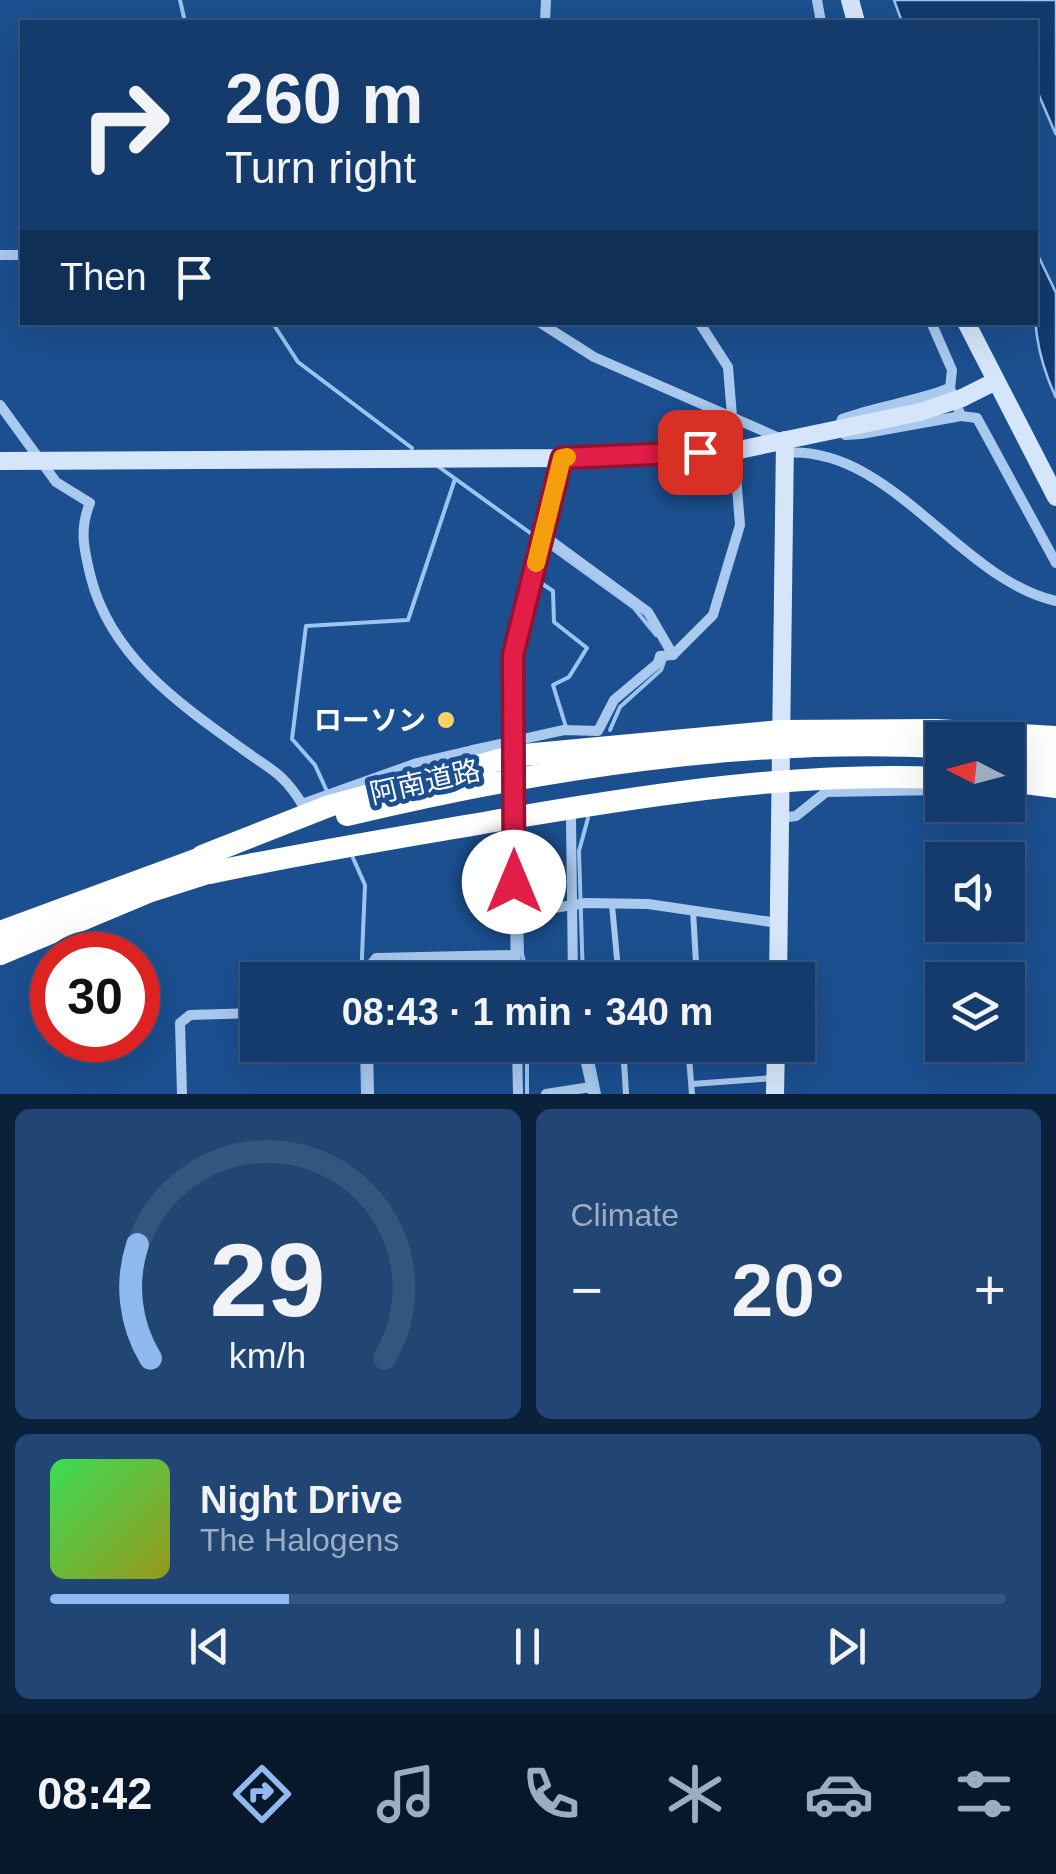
<!DOCTYPE html>
<meta charset="utf-8">
<style>
:root{--surface:#143b6b;--page:#214673;--text:#f1f3f6;--muted:#9dadc1;--line:#33557e;--accent:#90b9f0}
body{margin:0;font-family:Arial,"Noto Sans JP",sans-serif;background:var(--page);color:var(--text);height:100vh;display:flex;flex-direction:column;font-size:38px;white-space:nowrap}
*{box-sizing:border-box;margin:0}
p{font-size:32px;color:var(--muted)}
.icon{flex:none;width:55px;height:55px;fill:none;stroke:currentColor;stroke-width:2;stroke-linecap:round;stroke-linejoin:round}
.map{position:relative;height:1094px;overflow:hidden}
.details{display:flex;flex-direction:column;gap:15px;padding:15px;background:#0b203b;flex:1}
.details>*{flex:none}
.banner{position:absolute;left:20px;top:20px;width:1018px;height:305px;border-radius:0px;box-shadow:0 10px 40px #0002,0 0 0 2px var(--line);background:#143b6b;color:var(--text);overflow:hidden}
.needle{width:65px;rotate:276deg}
.controls{position:absolute;left:925px;top:722px;display:grid;gap:20px}
.controls a{display:grid;place-items:center;width:100px;height:100px;border-radius:0px;background:var(--surface);box-shadow:0 10px 40px #0002,0 0 0 2px var(--line);font-size:50px}
.speed{position:absolute;left:30px;top:932px;display:flex;gap:20px;font-size:50px;font-weight:700;text-align:center}
.speed>*{display:grid;place-content:center;width:130px;height:130px;border-radius:50%;background:var(--surface);box-shadow:0 10px 40px #0002,0 0 0 2px var(--line);line-height:1}
.speed .limit{border:15px solid #d22;background:#fff;color:#111}
.pin{position:absolute;display:grid;place-items:center;width:85px;height:85px;color:#fff;margin:-42px;border-radius:20px;box-shadow:0 5px 15px #0006}
.me{position:absolute;width:110px;margin:-55px;rotate:0deg;stroke-linejoin:round;filter:drop-shadow(0 0 8px #0008)}
.turn{display:flex;align-items:center;gap:35px;height:210px;padding:0 40px;font-size:45px}
.turn .icon{width:130px;height:130px;stroke-width:2.5}
.turn b{display:block;font-size:70px;line-height:85px}
.then{display:flex;align-items:center;height:95px;padding:0 40px;background:#0003;gap:20px;font-size:38px}
.big{font-size:75px;font-weight:700;line-height:1.1}
.details .card{flex:1;display:flex;flex-direction:column;justify-content:center;gap:15px;min-width:0;padding:0 35px;border-radius:15px;background:var(--page)}
.details .dial{align-items:center;gap:0}
.dial svg{height:260px;overflow:visible;fill:none;stroke:var(--line);stroke-width:7;stroke-linecap:round;text-anchor:middle}
.dial text{fill:var(--text);stroke:none}
.song{display:flex;align-items:center;gap:30px}
.cover{width:120px;height:120px;border-radius:15px;background:linear-gradient(135deg,hsl(130 70% 55%),hsl(60 70% 35%))}
.played{height:10px;border-radius:5px;background:linear-gradient(90deg,var(--accent) 25%,var(--line) 25%)}
.keys{display:flex;justify-content:space-around;direction:ltr}
.heat{display:flex;justify-content:space-between;align-items:center;font-size:55px;direction:ltr}
.details .tiles{flex:1;display:grid;gap:15px;grid-template-columns:1fr 1fr}
.card:last-child{grid-column:span 2}
.trip{position:absolute;left:240px;top:962px;width:575px;height:100px;border-radius:0px;background:var(--surface);box-shadow:0 10px 40px #0002,0 0 0 2px var(--line);font-weight:700;line-height:100px;text-align:center}
.tabs{display:flex;height:160px;justify-content:space-around;align-items:center;background:#08182b;color:var(--muted)}
.tabs .icon{width:70px;height:70px}
.tabs .current{color:var(--accent)}
.tabs b{font-size:45px;color:var(--text)}
.map>svg:first-child{display:block}
.water{fill:#123a6d;stroke:#9cc4f0;stroke-width:2.5}
.lines{fill:none;stroke-linecap:round;stroke-linejoin:round}
.stream{stroke:#9cc4f0;stroke-width:4}
.lane{stroke:#a9c9ee;stroke-width:6}
.street{stroke:#a9c9ee;stroke-width:10}
.secondary{stroke:#d6e6fa;stroke-width:18}
.highway{stroke:#fff;stroke-width:22}
.secondary-bridge{stroke:#d6e6fa;stroke-width:18}
.highway-bridge{stroke:#fff;stroke-width:22}
.route-casing{stroke:#92132f;stroke-width:25}
.route{stroke:#e11d48;stroke-width:18}
.slow{stroke:#f59e0b;stroke-width:18}
.poi-dot{fill:#ffd166;stroke:#1b4f8f;stroke-width:4}
.labels{text-anchor:middle;dominant-baseline:central;stroke-width:10;stroke-linejoin:round;paint-order:stroke}
.poi-label{font-size:28px;font-weight:bold;fill:#fff;stroke:#1b4f8f;text-anchor:end}
.street-label{font-size:28px;fill:#fff;stroke:#1b4f8f}
</style>
<div class="map">
<svg width="1056" height="1094" viewBox="0 0 1056 1094">
<rect width="100%" height="100%" fill="#1b4f8f"/>
<!-- water -->
<g class="water">
<path d="M894 0H1056V135L1035 86V22H902Z"/>
<path d="M1035 249 1056 293V398C1030 341 1035 311 1035 249Z"/>
</g>
<g class="lines">
<!-- stream -->
<g class="stream">
<path d="M180 0 185 22"/>
<path d="M272 322 298 362 412 448"/>
<path d="M439 467 634 608 656 635"/>
<path d="M527 577 534 538"/>
<path d="M538 581 553 591 554 622 587 648 569 677 553 685 566 727"/>
<path d="M610 730 620 707 661 670 666 656"/>
<path d="M326 789 315 765 292 739 306 626 408 620 455 479"/>
<path d="M504 826 508 866"/>
<path d="M353 858 365 885 361 980"/>
<path d="M520 869 522 954 529 980"/>
<path d="M583 980 579 851 588 818"/>
<path d="M362 1045 363 1094"/>
<path d="M527 1045V1094"/>
<path d="M589 1045 599 1094"/>
</g>
<!-- lane -->
<g class="lane">
<path d="M612 905 619 980"/>
<path d="M693 911 697 980"/>
<path d="M623 1045 626 1094"/>
<path d="M688 1045 692 1094"/>
<path d="M692 1084 774 1078"/>
</g>
<!-- street -->
<g class="street">
<path d="M817 0 821 22"/>
<path d="M545 22 546 0"/>
<path d="M0 255H22"/>
<path d="M539 322 594 357 784 440"/>
<path d="M699 322 728 367 732 416"/>
<path d="M931 322 952 370 950 388 961 416 977 418 1056 563"/>
<path d="M950 388C915 402 877 406 842 419L839 428 845 435 861 434 961 416"/>
<path d="M0 405 56 482 90 503C79 529 84 550 91 578 111 656 178 703 241 748 269 769 283 772 302 804L417 763 473 750 479 765"/>
<path d="M784 453C891 444 958 579 1056 601"/>
<path d="M673 655 713 615 740 525 734 451"/>
<path d="M473 750 564 730 598 731 614 700 658 663 660 656 673 655 648 612 543 535"/>
<path d="M513 754V655L562 458"/>
<path d="M513 781 516 980"/>
<path d="M780 818 796 816 826 792 942 790"/>
<path d="M571 819 573 980"/>
<path d="M514 914 586 903 648 904 778 923"/>
<path d="M368 980V968L376 958 515 955"/>
<path d="M368 1045 369 1094"/>
<path d="M517 1045 518 1094"/>
<path d="M582 1045 593 1094"/>
<path d="M182 1094 180 1023 190 1015 258 1013"/>
<path d="M546 1094 591 1087"/>
</g>
<!-- secondary -->
<g class="secondary">
<path d="M850 0 856 22"/>
<path d="M966 322 1056 497"/>
<path d="M962 398 996 381"/>
<path d="M0 461 562 458 734 451 920 412"/>
<path d="M778 980 785 440"/>
<path d="M775 1094 776 1045"/>
</g>
<!-- highway -->
<g class="highway">
<path d="M1008 750 1056 753"/>
<path d="M1008 766 1056 770"/>
<path d="M1008 781 1056 787"/>
<path d="M202 856 329 806 513 756 780 731 936 730 1056 737"/>
<path d="M210 873C312 851 415 835 518 817 660 793 798 772 942 778"/>
<path d="M0 932 217 852"/>
<path d="M0 954 148 892 220 869"/>
</g>
<!-- secondary-bridge -->
<path class="secondary-bridge" d="M920 412 962 398"/>
<!-- highway-bridge -->
<path class="highway-bridge" d="M347 815C540 769 743 737 942 747"/>
</g>
<g class="lines">
<defs>
<path id="route" d="M514 882 513 655 562 458 700 452"/>
</defs>
<!-- route casing -->
<use href="#route" class="route-casing"/>
<!-- route -->
<use href="#route" class="route"/>
<!-- slow -->
<path class="slow" d="M536 563 562 458 567 457"/>
</g>
<!-- markers -->
<circle class="poi-dot" cx="446" cy="720" r="10"/>
<g class="labels">
<!-- poi labels -->
<g class="poi-label">
<text x="426" y="720">ローソン</text>
</g>
<!-- street labels -->
<g class="street-label">
<text transform="translate(425 782) rotate(-13)">阿南道路</text>
</g>
</g>
</svg>
<div class="controls">
<a><svg class="needle" viewBox="-14 -14 28 28"><path d="M0-13l5 13h-10z" fill="#e53935"/><path d="M0 13l5-13h-10z" fill="#9dadc1"/></svg></a>
<a><svg class="icon" aria-label="sound" viewBox="0 0 24 24"><path d="M4 9h4l5-4v14l-5-4H4zM17 9q2 3 0 6"/></svg></a>
<a><svg class="icon" aria-label="layers" viewBox="0 0 24 24"><path d="M12 4l9 5-9 5-9-5zM3 14l9 5 9-5"/></svg></a>
</div>
<div class="speed"><div class="limit">30</div></div>
<div class="pin" style="left:700px;top:452px;background:#d93025"><svg class="icon" aria-label="arrive" viewBox="0 0 24 24"><path d="M6 21V4h12l-3 4 3 4H6"/></svg></div>
<svg class="me" style="left:514px;top:882px" viewBox="-20 -20 40 40"><circle r="19" fill="#fff"/><path d="M0-13L10 11 0 6-10 11z" fill="#e11d48"/></svg>
<div class="trip">08:43 · 1 min · 340 m</div>
<div class="banner">
<div class="turn"><svg class="icon" aria-label="right" viewBox="0 0 24 24"><path d="M7 20v-9h11M14 6l5 5-5 5"/></svg><div><b>260 m</b>Turn right</div></div>
<div class="then">Then<svg class="icon" aria-label="arrive" viewBox="0 0 24 24"><path d="M6 21V4h12l-3 4 3 4H6"/></svg></div>
</div>
</div>
<section class="details">
<div class="tiles">
<div class="card dial"><svg viewBox="0 0 100 80">
<path d="M14 69A42 42 0 1 1 86 69"/>
<path d="M14 69A42 42 0 0 1 10 34" stroke="#90b9f0"/>
<text x="50" y="56" font-size="32" font-weight="700">29</text>
<text x="50" y="72" font-size="11">km/h</text>
</svg></div>
<div class="card"><p>Climate</p>
<div class="heat"><a>−</a><b class="big">20°</b><a>+</a></div>
</div>
<div class="card">
<div class="song"><i class="cover"></i><div><b>Night Drive</b><p>The Halogens</p></div></div>
<div class="played"></div>
<div class="keys"><svg class="icon" aria-label="previous" viewBox="0 0 24 24"><path d="M18 5L8 12l10 7zM5 5v14"/></svg><svg class="icon" aria-label="pause" viewBox="0 0 24 24"><path d="M8 5v14M16 5v14"/></svg><svg class="icon" aria-label="next" viewBox="0 0 24 24"><path d="M6 5l10 7-10 7zM19 5v14"/></svg></div>
</div>
</div>
</section>
<nav class="tabs">
<b>08:42</b>
<svg class="icon current" aria-label="directions" viewBox="0 0 24 24"><path d="M12 3l9 9-9 9-9-9zM9 14v-3h6M13 9l2 2-2 2"/></svg>
<svg class="icon" aria-label="music" viewBox="0 0 24 24"><path d="M9 18V5l10-2v13"/><circle cx="6" cy="18" r="3"/><circle cx="16" cy="16" r="3"/></svg>
<svg class="icon" aria-label="phone" viewBox="0 0 24 24"><path d="M5 4h4l2 5-3 2q2 4 5 5l2-3 5 2v4C11 20 4 13 5 4z"/></svg>
<svg class="icon" aria-label="climate" viewBox="0 0 24 24"><path d="M12 3v18M4 7l16 10M4 17L20 7"/></svg>
<svg class="icon" aria-label="car" viewBox="0 0 24 24"><path d="M5 17H2v-5l4-1 3-4h7l3 4 3 1v5h-3M9 17h6M6 11h13"/><circle cx="7" cy="17" r="2"/><circle cx="17" cy="17" r="2"/></svg>
<svg class="icon" aria-label="filters" viewBox="0 0 24 24"><path d="M4 7h16M4 17h16"/><circle cx="9" cy="7" r="2"/><circle cx="15" cy="17" r="2"/></svg>
</nav>
